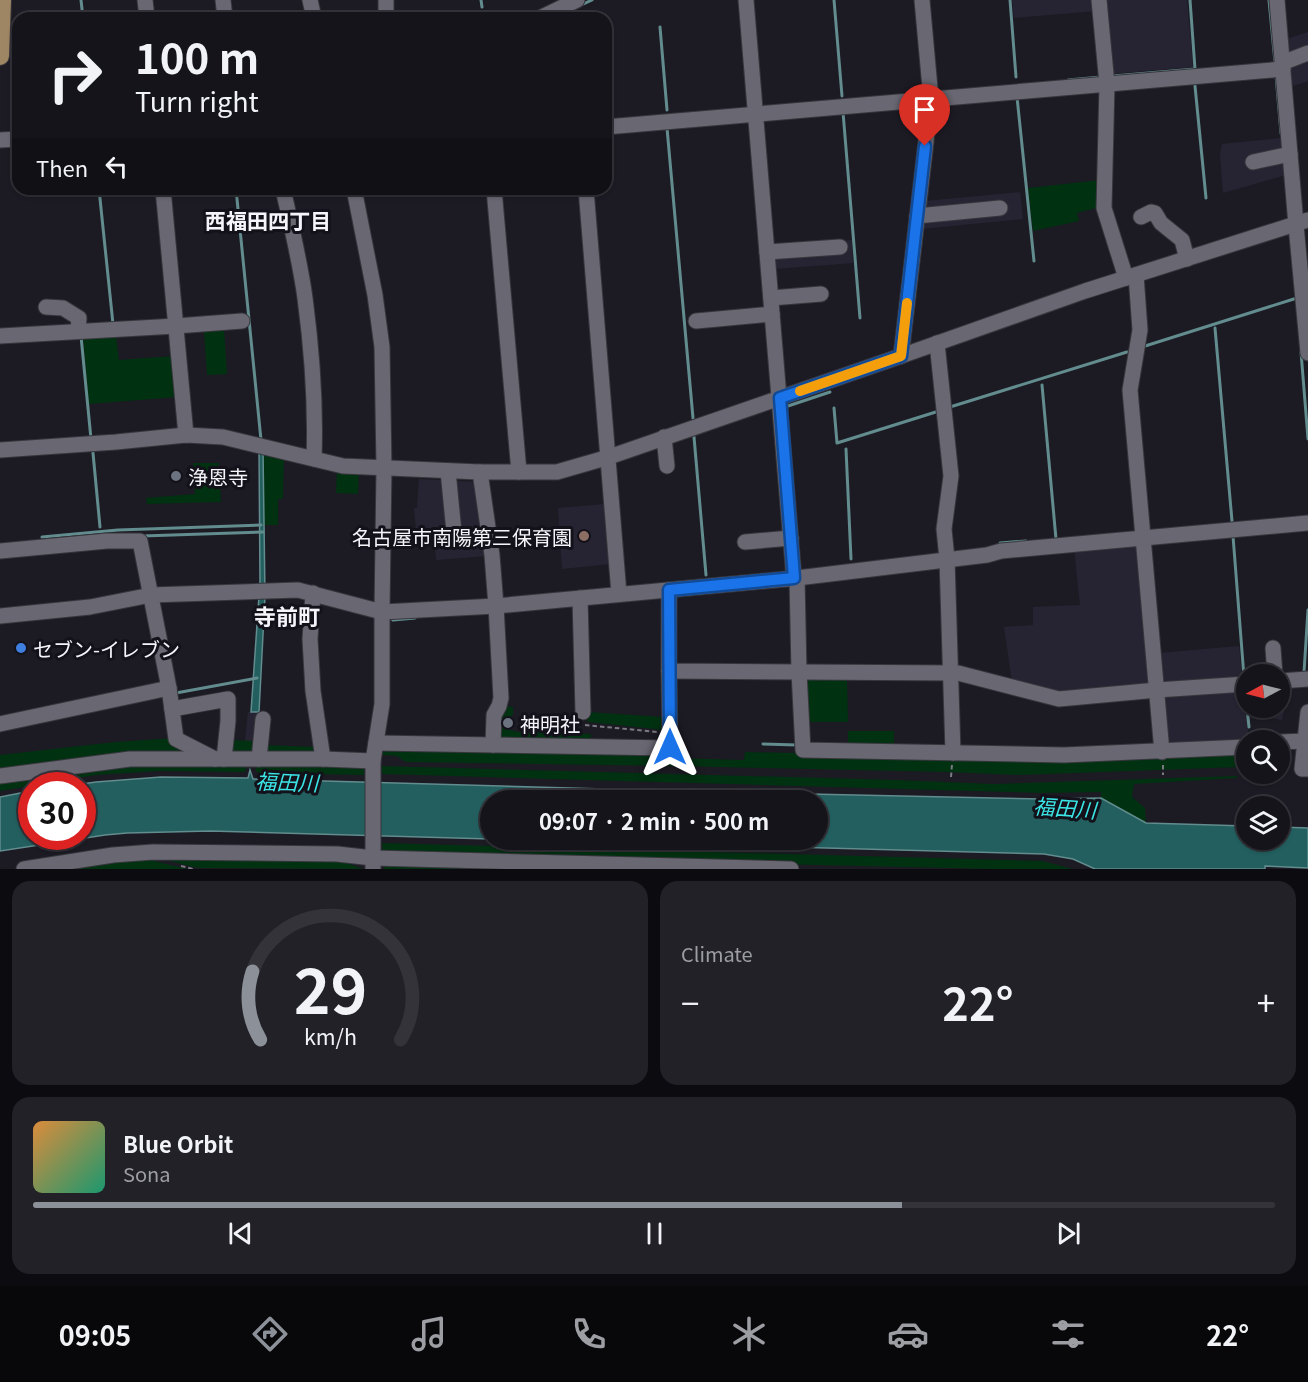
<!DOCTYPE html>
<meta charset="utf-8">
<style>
:root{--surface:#15141b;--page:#222128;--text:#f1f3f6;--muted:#9d9ea3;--line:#34333a;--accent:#8c9099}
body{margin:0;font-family:Georgia,"Noto Sans JP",serif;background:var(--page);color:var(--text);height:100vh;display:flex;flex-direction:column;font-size:22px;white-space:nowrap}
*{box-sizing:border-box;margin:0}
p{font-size:20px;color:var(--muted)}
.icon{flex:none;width:33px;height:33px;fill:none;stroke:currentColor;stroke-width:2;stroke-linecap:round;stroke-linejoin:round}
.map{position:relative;height:869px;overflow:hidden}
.side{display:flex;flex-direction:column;gap:12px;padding:12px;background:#0c0b0f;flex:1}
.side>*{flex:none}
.guide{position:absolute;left:12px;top:12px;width:600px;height:183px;border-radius:18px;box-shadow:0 2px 4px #0004,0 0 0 2px var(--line);background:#15141b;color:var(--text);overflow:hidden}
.needle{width:39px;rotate:263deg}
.buttons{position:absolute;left:1236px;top:664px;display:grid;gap:12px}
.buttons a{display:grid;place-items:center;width:54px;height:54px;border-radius:50%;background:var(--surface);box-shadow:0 2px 4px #0004,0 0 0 2px var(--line);font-size:30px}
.speed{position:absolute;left:18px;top:772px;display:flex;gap:12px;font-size:30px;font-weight:700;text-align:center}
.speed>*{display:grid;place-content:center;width:78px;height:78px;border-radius:50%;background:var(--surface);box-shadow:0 2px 4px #0004,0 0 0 2px var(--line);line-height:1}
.speed .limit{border:9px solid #d22;background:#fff;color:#111}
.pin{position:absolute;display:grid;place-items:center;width:51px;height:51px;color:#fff;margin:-62px -26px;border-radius:50% 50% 50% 0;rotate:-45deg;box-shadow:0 0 6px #0007}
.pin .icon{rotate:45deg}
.me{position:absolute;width:66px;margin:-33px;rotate:0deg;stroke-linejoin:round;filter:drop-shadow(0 0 4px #0008)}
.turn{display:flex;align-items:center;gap:21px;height:126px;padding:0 24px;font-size:27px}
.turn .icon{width:78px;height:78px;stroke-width:2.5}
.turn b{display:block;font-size:42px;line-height:51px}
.then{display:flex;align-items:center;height:57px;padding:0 24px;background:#0003;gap:12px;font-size:22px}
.big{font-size:45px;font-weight:700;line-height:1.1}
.side .card{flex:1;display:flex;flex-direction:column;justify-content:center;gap:9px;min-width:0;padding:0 21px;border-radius:18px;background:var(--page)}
.side .dial{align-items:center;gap:0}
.dial svg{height:156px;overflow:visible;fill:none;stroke:var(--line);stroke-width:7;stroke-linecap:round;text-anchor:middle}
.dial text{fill:var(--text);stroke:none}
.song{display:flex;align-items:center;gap:18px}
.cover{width:72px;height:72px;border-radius:9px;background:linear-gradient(135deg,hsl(30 70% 55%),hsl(160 70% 35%))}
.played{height:6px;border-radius:3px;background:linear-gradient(90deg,var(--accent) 70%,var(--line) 70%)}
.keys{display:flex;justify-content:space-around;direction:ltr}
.heat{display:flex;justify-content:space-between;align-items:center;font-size:33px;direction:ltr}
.side .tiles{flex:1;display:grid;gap:12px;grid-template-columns:1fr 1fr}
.card:last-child{grid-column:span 2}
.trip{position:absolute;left:480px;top:790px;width:348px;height:60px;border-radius:30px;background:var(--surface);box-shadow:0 2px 4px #0004,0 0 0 2px var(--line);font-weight:700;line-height:60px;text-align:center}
.tab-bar{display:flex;height:96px;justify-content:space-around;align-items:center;background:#08080b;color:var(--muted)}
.tab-bar .icon{width:42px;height:42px}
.tab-bar .current{color:var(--accent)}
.tab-bar b{font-size:27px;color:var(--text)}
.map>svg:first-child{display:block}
.built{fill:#262432}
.green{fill:#003111}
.water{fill:#235f5f;stroke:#628c8e;stroke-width:1.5}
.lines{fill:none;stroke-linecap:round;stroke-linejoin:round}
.stream{stroke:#628c8e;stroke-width:3}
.minor-casing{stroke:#36363c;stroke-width:17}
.major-casing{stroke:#36363c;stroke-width:20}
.path{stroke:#7b7a82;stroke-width:2;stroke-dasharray:4.5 3;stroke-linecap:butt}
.minor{stroke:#696772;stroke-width:15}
.major{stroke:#9e8563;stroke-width:18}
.route-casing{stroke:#114b97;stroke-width:15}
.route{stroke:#1a73e8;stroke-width:10}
.slow{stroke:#f59e0b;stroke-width:10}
.worship-dot{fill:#6b7280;stroke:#13121a;stroke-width:2}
.education-dot{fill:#8d6e63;stroke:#13121a;stroke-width:2}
.shop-dot{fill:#3f7fe0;stroke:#13121a;stroke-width:2}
.labels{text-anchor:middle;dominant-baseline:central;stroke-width:6;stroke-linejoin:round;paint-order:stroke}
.poi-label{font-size:20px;fill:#f4f4fa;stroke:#13121a;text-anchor:start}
.neighbourhood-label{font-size:21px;font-weight:bold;fill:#f4f4fa;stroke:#13121a}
.water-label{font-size:21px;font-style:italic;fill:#3be4e5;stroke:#13121a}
.quarter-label{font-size:22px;font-weight:bold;fill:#f4f4fa;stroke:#13121a}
</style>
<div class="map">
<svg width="1308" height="869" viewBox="0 0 1308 869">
<rect width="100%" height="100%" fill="#1c1b24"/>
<!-- built -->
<g class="built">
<path d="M1012 0H1095L1096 11 1014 18Z"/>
<path d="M1104 0H1187L1193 67 1111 74Z"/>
<path d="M1308 32V81L1290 87 1287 39Z"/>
<path d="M1282 138 1286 175 1223 193 1220 154 1222 144Z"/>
<path d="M1020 192 1023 219 921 229 925 201Z"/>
<path d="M852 240 853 263 774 269 772 246Z"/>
<path d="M419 479 476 482 487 556 436 560 434 539 417 540 414 508H417Z"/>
<path d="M605 504 610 564 562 569 558 508Z"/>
<path d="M1139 542 1152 683 1063 695 1012 682 1004 627 1033 625V607L1080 605 1074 548Z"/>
<path d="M1239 646 1242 678 1162 682 1159 653Z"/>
<path d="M1244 691 1249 740 1166 743 1163 698Z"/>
<path d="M1280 695 1287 697 1282 720 1258 715 1259 708H1280Z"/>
<path d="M248 712 261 713 258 741H245Z"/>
</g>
<!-- green -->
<g class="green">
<path d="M1100 180V207L1077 213 1079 221 1033 231 1028 188Z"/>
<path d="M224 329 227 374 207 375 204 331Z"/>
<path d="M116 336 119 360 174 356 178 397 89 404 83 337Z"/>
<path d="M263 450 284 455 283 499H278V525H264Z"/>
<path d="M193 463H219L221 502 147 504 146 498 195 494Z"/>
<path d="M337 468 359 470 358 494 336 493Z"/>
<path d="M805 680H847L848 722H806Z"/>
<path d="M502 706 513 707V714L511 717 502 718 501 723 503 728C517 732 534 737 547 728L558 732 591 734 590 742 495 741Z"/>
<path d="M587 712 664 717 665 730 588 722 586 718Z"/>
<rect x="848" y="731" width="46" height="14"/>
<path d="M175 738 198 752 0 770V755L115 742Z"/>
<path d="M229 740 258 741 256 752 231 755Z"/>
<path d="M263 745 318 747 320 756H267Z"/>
<path d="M383 747 673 750V758L744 760 745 752 1063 759 1243 751 1240 767 1020 775 948 772 671 766 406 762 397 756 383 755Z"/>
<path d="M127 765H247L245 772 159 771 96 775 0 791V781Z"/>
<path d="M255 765 364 767V775L259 773 256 771Z"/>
<path d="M382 766 896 780 993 784 1238 776 1236 778 1134 784 1132 797 1145 808 1146 823 1101 798V792L1042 793 382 774Z"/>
<path d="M382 843 1042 861 1073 869H993L383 855Z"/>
<path d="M151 857 154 861 187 869H47Z"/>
<path d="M162 859H336L363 869 201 868 193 867Z"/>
<path d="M383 863 636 869H384Z"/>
</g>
<!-- water -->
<g class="water">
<path d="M259 449 263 450 265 596 259 712H251L260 581Z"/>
<path d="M250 770 253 779 711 792 1043 799 1101 798 1146 823 1246 826V840H1280V827L1308 828V868L1265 866V869H1095L1073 859 1044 854 531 840H818V801H490V839L210 831 127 833 105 835 0 851V797L31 791 32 837H82V786H67L96 782 161 777 248 778Z"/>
</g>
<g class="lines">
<!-- stream -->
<g class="stream">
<path d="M81 0 83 18"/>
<path d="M481 0 482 7"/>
<path d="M834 0 842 96"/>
<path d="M1010 0 1016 77"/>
<path d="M1269 0 1275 62"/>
<path d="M579 6 592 0"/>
<path d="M660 27 667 110"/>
<path d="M1276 75 1281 133"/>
<path d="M1113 76 1195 69 1190 0"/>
<path d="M1068 80 1101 77"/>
<path d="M1195 86 1206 198"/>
<path d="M1017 97 1034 261"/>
<path d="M843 112 860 318"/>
<path d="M667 128 693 418"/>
<path d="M99 189 113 324"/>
<path d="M236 189 261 440"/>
<path d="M1215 328 1232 521"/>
<path d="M81 336 91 439"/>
<path d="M1142 347 1297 298"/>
<path d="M1301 352 1308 439"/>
<path d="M1042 385 1056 539"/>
<path d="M788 406 830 392"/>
<path d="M950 407 1127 352"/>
<path d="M834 408 837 443 939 411"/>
<path d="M694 437 706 575"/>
<path d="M846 449 851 559"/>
<path d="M93 453 100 527"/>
<path d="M142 536 263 532"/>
<path d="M1233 536 1244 677"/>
<path d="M42 537 118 530 261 525"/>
<path d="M1000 543 1026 541"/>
<path d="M393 620 415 618"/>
<path d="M1304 672 1308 610"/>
<path d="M1245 689 1246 699"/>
<path d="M176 693 257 678"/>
<path d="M1247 708 1249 727"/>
<path d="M763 744 797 745"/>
</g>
<defs>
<g id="minor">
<path d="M145 0 147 18"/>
<path d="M223 0 225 18"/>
<path d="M310 0 314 18"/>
<path d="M386 0V18"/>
<path d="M746 0 794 578"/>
<path d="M1099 0 1107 84 1104 208 1126 278"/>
<path d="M1277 0 1296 225 1308 353"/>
<path d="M540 18 577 0"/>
<path d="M1282 63 1308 53"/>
<path d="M606 127 1283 69"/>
<path d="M0 140 18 139"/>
<path d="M1253 162 1290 154"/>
<path d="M163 189 186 435"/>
<path d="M283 189C291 225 300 261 305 298 312 351 316 405 314 459"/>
<path d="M354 189 375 295 382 347 384 468 382 612V704L373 761V869"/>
<path d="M494 189 519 472"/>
<path d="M586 189 619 594"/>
<path d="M917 216 1000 208"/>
<path d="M1141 217 1151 212 1155 213 1161 223 1182 240 1187 259"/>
<path d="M767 252 840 247"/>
<path d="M1136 275 1140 330 1130 390 1162 752"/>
<path d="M771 298 821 294"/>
<path d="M46 307 63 308 79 318 78 331"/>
<path d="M696 321 772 314"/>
<path d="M0 336 176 326 242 321"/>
<path d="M937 343 951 476 944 529 947 559 953 753"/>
<path d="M901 356 931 99 922 0"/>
<path d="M664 437 667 466"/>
<path d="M0 450 116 442 186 435 223 437 343 466 480 472H557L609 457 901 356 1085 291 1308 220"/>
<path d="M448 471 454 532"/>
<path d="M480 472 492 555 496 606 501 698 499 706 494 715 493 745"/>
<path d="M745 542 791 538"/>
<path d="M0 551 107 541H140L169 688 176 739 215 759"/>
<path d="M797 578 799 672 803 750 1064 755 1246 747"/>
<path d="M669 590V671L958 673 1059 699 1157 690 1246 684"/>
<path d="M313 593 310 639 313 691 323 759"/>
<path d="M580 598 583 712"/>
<path d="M0 616 90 607 151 595 298 590 382 612 496 606 797 578 987 555 1001 551 1308 523"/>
<path d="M1273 648 1275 675"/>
<path d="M1280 681 1308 679"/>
<path d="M172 709 228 699V721L224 759"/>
<path d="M1308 712 1302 769H1308"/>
<path d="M0 724 169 688"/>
<path d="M1280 742 1305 741"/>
<path d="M376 743 670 748 669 671"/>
<path d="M259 759 263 719"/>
<path d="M0 776 130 759H323L373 761"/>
<path d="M24 869 113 855 153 852 337 854 373 858 791 869"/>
</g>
<path id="major" d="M0 56 2 0"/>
</defs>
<!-- minor casing -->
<use href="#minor" class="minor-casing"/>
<!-- major casing -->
<use href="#major" class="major-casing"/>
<!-- path -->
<g class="path">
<path d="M561 722 576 724"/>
<path d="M585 725 657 732"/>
<path d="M1163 765V775"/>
<path d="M951 777 952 764"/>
<path d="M181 866 193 869"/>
</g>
<!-- minor -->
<use href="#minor" class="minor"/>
<!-- major -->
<use href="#major" class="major"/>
</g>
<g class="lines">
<defs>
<path id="route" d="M670 747 669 590 794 578 780 398 901 356 925 146"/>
</defs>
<!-- route casing -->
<use href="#route" class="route-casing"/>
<!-- route -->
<use href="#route" class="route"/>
<!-- slow -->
<path class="slow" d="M800 391 901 356 907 303"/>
</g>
<!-- markers -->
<g class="worship-dot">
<circle cx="176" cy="476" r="6"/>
<circle cx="508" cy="723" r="6"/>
</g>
<circle class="education-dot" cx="584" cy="536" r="6"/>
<circle class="shop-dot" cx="21" cy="648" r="6"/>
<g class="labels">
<!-- poi labels -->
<g class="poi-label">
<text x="188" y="476">浄恩寺</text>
<text x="572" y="536" text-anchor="end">名古屋市南陽第三保育園</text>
<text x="33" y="648">セブン-イレブン</text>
<text x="520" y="723">神明社</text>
</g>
<!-- neighbourhood labels -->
<g class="neighbourhood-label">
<text x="268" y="220">西福田四丁目</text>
</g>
<!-- water labels -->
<g class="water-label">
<text transform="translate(287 781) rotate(2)">福田川</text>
<text transform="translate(1065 807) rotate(4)">福田川</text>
</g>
<!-- quarter labels -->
<g class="quarter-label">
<text x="287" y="615">寺前町</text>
</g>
</g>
</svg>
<div class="buttons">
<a><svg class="needle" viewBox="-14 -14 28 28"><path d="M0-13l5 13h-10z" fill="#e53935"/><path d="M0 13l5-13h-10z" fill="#9d9ea3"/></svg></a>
<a><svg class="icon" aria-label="search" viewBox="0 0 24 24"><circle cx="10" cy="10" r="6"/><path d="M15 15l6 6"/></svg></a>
<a><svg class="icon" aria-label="layers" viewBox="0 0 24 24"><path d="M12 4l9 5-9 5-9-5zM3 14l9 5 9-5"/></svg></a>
</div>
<div class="speed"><div class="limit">30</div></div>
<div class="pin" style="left:925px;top:146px;background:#d93025"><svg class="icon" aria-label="arrive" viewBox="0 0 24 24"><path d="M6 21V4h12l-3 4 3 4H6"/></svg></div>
<svg class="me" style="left:670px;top:747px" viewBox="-20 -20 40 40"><path d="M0-17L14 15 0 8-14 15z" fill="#1a73e8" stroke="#fff" stroke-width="4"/></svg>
<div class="trip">09:07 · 2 min · 500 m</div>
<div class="guide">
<div class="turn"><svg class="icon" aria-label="right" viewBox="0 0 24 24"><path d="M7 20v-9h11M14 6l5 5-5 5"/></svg><div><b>100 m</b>Turn right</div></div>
<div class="then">Then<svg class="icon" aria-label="left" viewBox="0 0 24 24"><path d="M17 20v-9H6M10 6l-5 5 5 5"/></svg></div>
</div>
</div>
<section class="side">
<div class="tiles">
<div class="card dial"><svg viewBox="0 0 100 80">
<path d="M14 69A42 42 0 1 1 86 69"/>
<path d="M14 69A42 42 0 0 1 10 34" stroke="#8c9099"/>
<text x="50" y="56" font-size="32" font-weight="700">29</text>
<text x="50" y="72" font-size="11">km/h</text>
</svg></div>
<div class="card"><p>Climate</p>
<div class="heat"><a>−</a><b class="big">22°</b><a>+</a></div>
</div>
<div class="card">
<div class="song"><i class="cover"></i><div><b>Blue Orbit</b><p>Sona</p></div></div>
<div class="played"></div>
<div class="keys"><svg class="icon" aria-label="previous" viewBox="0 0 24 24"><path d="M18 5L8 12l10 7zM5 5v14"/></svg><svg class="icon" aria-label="pause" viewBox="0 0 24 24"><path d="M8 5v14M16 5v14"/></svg><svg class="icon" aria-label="next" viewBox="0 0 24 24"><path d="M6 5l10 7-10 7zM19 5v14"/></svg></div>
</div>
</div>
</section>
<nav class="tab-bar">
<b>09:05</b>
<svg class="icon current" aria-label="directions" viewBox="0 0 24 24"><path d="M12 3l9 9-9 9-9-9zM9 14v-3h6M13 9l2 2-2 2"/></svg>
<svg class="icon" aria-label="music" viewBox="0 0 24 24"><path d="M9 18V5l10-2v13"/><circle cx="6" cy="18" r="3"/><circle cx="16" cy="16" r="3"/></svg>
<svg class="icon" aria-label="phone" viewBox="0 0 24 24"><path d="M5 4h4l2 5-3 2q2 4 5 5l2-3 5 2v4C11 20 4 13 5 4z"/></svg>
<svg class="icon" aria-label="climate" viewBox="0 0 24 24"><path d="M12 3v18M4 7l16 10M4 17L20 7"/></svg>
<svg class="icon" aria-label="car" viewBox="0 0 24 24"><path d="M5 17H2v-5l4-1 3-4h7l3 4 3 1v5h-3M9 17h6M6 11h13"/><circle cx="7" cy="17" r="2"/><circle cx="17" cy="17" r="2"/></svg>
<svg class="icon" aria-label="filters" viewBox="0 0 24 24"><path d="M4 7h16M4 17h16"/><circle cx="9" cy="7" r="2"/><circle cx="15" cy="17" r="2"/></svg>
<b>22°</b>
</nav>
